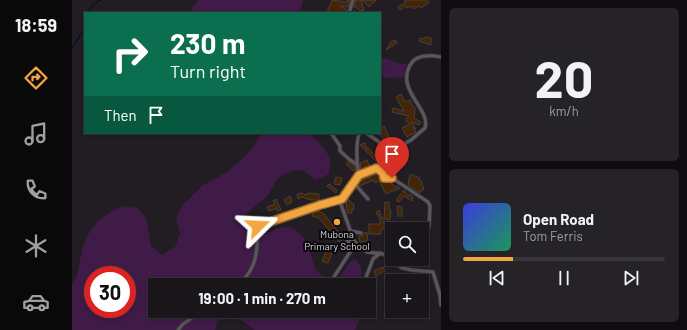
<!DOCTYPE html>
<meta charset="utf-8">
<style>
:root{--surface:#19161a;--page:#262327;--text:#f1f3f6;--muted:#9f9fa2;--line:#373539;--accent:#f2a540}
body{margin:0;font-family:Barlow,sans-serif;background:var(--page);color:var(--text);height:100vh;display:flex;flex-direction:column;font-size:15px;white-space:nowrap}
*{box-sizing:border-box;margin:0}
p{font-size:13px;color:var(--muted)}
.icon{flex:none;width:22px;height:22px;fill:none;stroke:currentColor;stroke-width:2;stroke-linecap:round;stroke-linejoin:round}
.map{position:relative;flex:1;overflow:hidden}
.sheet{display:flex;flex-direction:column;gap:8px;padding:8px;background:#0e0c0e;width:246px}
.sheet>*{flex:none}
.banner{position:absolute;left:12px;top:12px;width:297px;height:122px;border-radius:0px;box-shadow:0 2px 6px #0003,0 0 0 1px var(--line);background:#0b6e4f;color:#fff;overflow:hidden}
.controls{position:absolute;left:313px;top:222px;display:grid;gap:8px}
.controls a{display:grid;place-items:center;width:44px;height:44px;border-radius:0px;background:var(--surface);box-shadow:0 2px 6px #0003,0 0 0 1px var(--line);font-size:20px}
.speed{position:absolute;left:12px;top:266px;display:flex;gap:8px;font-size:20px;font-weight:700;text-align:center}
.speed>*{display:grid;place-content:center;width:52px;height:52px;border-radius:50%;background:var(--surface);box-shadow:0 2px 6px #0003,0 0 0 1px var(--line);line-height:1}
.speed .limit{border:6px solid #d22;background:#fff;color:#111}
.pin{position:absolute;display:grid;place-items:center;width:34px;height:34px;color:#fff;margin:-41px -17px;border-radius:50% 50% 50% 0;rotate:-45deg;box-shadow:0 0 4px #0007}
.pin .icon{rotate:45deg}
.me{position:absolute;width:44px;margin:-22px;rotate:69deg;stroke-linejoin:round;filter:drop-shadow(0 0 3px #0008)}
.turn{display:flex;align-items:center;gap:14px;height:84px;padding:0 20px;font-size:18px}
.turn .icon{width:52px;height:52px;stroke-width:2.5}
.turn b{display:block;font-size:28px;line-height:34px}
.then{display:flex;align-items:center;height:38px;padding:0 20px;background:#0003;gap:8px;font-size:15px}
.sheet .card{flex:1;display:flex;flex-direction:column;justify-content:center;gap:6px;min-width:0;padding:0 14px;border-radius:6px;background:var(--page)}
.sheet .dial{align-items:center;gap:0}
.dial b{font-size:52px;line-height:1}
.song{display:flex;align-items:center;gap:12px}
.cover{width:48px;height:48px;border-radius:6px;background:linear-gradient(135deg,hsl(240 70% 55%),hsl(150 70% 35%))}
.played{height:4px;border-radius:2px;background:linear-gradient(90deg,var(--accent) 25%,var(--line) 25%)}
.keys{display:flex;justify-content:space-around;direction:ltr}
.trip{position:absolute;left:76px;top:278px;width:228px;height:40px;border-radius:0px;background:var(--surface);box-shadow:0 2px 6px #0003,0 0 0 1px var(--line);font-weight:700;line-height:40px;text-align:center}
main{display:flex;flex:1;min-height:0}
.menu{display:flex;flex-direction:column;width:72px;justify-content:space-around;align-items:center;background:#0a090a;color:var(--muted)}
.menu .icon{width:28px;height:28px}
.menu .current{color:var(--accent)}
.menu b{font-size:18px;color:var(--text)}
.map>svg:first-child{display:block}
.green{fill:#401b48;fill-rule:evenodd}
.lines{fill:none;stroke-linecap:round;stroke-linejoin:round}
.stream{stroke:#000a26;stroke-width:1}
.building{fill:#452507;stroke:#47413c}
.street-casing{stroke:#3d393d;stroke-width:4.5}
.street{stroke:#5b565c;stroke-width:3}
.route-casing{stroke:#9d6b2a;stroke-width:10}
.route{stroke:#f2a540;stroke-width:7}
.poi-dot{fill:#f2a540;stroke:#0a080a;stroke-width:1.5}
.labels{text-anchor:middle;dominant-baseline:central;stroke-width:4;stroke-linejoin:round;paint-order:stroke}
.poi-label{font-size:10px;fill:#dad7da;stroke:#0a080a}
</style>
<main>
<nav class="menu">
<b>18:59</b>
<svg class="icon current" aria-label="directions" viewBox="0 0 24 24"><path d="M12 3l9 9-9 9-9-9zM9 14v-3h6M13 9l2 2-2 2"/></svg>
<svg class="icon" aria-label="music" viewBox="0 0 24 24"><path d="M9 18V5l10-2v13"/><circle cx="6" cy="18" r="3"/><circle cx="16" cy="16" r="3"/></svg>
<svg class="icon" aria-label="phone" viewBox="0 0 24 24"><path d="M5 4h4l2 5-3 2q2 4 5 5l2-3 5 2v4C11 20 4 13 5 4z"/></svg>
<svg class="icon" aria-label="climate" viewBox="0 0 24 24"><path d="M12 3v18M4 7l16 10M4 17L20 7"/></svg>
<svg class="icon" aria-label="car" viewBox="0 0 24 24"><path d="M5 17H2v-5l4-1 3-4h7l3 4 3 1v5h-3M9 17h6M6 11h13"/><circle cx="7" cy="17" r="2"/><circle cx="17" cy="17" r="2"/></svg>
</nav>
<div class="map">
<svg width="369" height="330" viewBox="0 0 369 330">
<rect width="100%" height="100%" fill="#211d22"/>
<!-- green -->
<g class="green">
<path d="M126 0H231L228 13H117Z"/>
<path d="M311 58C320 60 326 64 334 64L332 77 312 78 308 72V61Z"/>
<path d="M190 133H235C243 137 257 152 258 160 259 164 257 170 257 174L244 180C238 176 234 170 226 170 222 170 218 172 215 173 202 179 203 186 195 196 188 205 162 215 175 231 188 248 209 214 227 233 230 236 233 239 235 243 241 253 239 269 250 275 254 277 258 278 262 279L268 277 276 264 282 259C289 264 290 268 289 277L296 285H83V311H291L283 330H182L172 322 159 316 145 322 143 330H0V286L5 275 11 246 17 233 26 221 37 213 50 206 66 208 74 218 79 246 90 255 103 247 108 233 104 218 110 206 131 185 155 172 168 161 179 150ZM21 275H55V309H21Z"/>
</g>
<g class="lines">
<!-- stream -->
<g class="stream">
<path d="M17 13C17 6 23 3 29 0"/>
<path d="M0 48 13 28"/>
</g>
</g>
<!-- building -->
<g class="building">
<path d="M260 0 275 2V0H278L276 7 268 6 275 10 274 13H261L255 12Z"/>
<path d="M284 0H289L292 10 288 11 287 9 282 7Z"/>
<path d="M290 0H304L297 7Z"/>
<path d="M332 0H355L357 3 349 8 347 6 342 9 340 6 335 8 334 6 328 10 326 7 334 2Z"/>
<path d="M353 37 359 38V45L347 41 348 38 352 39Z"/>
<path d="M323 40 325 43 314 50 319 42Z"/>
<path d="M329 94 333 102 338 100 340 105 343 108 342 118 349 122 347 125 339 122 344 129 341 127 344 132 335 137 330 128 338 124 333 120 337 116 320 112 321 108 332 111 324 97Z"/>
<path d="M312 126 314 130H313L317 136 315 137 318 142 328 139 329 142 320 145 321 147 318 149 308 134V129Z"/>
<path d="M293 143 295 149 296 148 306 159 304 161 288 145Z"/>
<path d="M295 160 298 167 289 170 288 163Z"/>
<path d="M276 162 283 166V170L282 171 274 164Z"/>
<path d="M320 164 325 168 324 171 322 169 315 174 313 170 315 169 316 171Z"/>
<path d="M307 173 311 180 317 181 323 187 325 186 328 188 314 194 307 181 303 183 301 180 288 186 285 182 287 180 288 181Z"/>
<path d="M338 174 348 178 347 181H350V186L352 187 351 190H349L348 193 336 185Z"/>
<path d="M264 177 270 178 268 185 262 184Z"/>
<path d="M257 184 265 190 264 193 255 186Z"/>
<path d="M332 190 336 196 338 194 341 197 340 201 332 196 327 202 324 200Z"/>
<path d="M228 193 235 195 236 193 247 194V200H239L230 197 226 199 225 194Z"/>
<path d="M218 196 220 202 215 205 212 200Z"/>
<path d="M204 199 209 210 205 211 204 208 197 211 195 207 203 204 201 201Z"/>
<path d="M274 200H278V203L282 204V209H280V213H275Z"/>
<path d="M313 202H317V209L319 210 318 220 312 219Z"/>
<path d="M325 206 330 207V216H326Z"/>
<path d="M242 210 251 213 272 239 267 242 247 218 240 216Z"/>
<path d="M307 210 312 223V229H309V234H297V224H309L306 214 305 215 304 212Z"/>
<path d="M295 232 296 241 288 242 287 236H290L292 233Z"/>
<path d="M258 243 263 245 256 263 250 261Z"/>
<path d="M311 267 313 271 304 276 302 271Z"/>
<path d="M349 274V277H347L348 281H342V277L340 276Z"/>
</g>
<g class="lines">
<defs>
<g id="street">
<path d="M277 13 281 0"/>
<path d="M259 133 268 146V151L278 160 286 165"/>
<path d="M294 133 313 146 319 155"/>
<path d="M305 168 311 173 313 178H320L356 202 358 206 357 227 355 228 315 224V256"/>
<path d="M287 175C285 167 283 140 288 133"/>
<path d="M281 182 296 199"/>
<path d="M267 199 282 241 289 248 295 252 311 254 330 268 340 270 361 272 368 295 369 305"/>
<path d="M279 231 289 233"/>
<path d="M260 280 280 249 275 241H282"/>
<path d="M293 280 301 259 308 253"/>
<path d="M166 285C185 269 186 251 185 228L186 226 248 205 271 198 281 182 287 175 310 166 320 151 339 140 353 128C359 109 324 91 338 65 344 54 358 55 369 57"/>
<path d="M106 330 111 324 130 311"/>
</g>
</defs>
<!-- street casing -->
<use href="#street" class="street-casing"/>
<!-- street -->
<use href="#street" class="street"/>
</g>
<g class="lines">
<defs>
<path id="route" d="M186 226 248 205 270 199 287 175 305 168 311 173 312 178H320"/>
</defs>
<!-- route casing -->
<use href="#route" class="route-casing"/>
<!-- route -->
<use href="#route" class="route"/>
</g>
<!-- markers -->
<circle class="poi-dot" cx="265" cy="222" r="4"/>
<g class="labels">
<!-- poi labels -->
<g class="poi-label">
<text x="265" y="234">Mubona<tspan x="265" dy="12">Primary School</tspan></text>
</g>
</g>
</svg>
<div class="controls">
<a><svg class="icon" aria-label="search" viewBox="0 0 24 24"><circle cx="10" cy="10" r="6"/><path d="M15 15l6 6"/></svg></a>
<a>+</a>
</div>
<div class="speed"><div class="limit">30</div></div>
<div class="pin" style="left:320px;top:178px;background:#d93025"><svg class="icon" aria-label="arrive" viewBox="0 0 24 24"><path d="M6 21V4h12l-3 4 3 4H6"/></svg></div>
<svg class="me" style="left:186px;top:226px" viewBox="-20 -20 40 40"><path d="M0-17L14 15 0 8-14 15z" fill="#f2a540" stroke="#fff" stroke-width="4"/></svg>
<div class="trip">19:00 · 1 min · 270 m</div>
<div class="banner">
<div class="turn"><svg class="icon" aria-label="right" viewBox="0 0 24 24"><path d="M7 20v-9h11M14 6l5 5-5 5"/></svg><div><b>230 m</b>Turn right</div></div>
<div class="then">Then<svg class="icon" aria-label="arrive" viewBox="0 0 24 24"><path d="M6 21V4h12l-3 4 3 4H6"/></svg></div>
</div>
</div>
<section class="sheet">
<div class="card dial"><b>20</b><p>km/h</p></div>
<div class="card">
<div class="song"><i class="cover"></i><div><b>Open Road</b><p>Tom Ferris</p></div></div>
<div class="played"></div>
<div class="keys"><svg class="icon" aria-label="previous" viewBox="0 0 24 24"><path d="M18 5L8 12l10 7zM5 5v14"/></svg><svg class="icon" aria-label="pause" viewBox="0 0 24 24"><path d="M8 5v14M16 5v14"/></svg><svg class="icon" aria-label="next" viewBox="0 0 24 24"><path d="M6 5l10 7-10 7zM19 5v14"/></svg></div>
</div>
</section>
</main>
